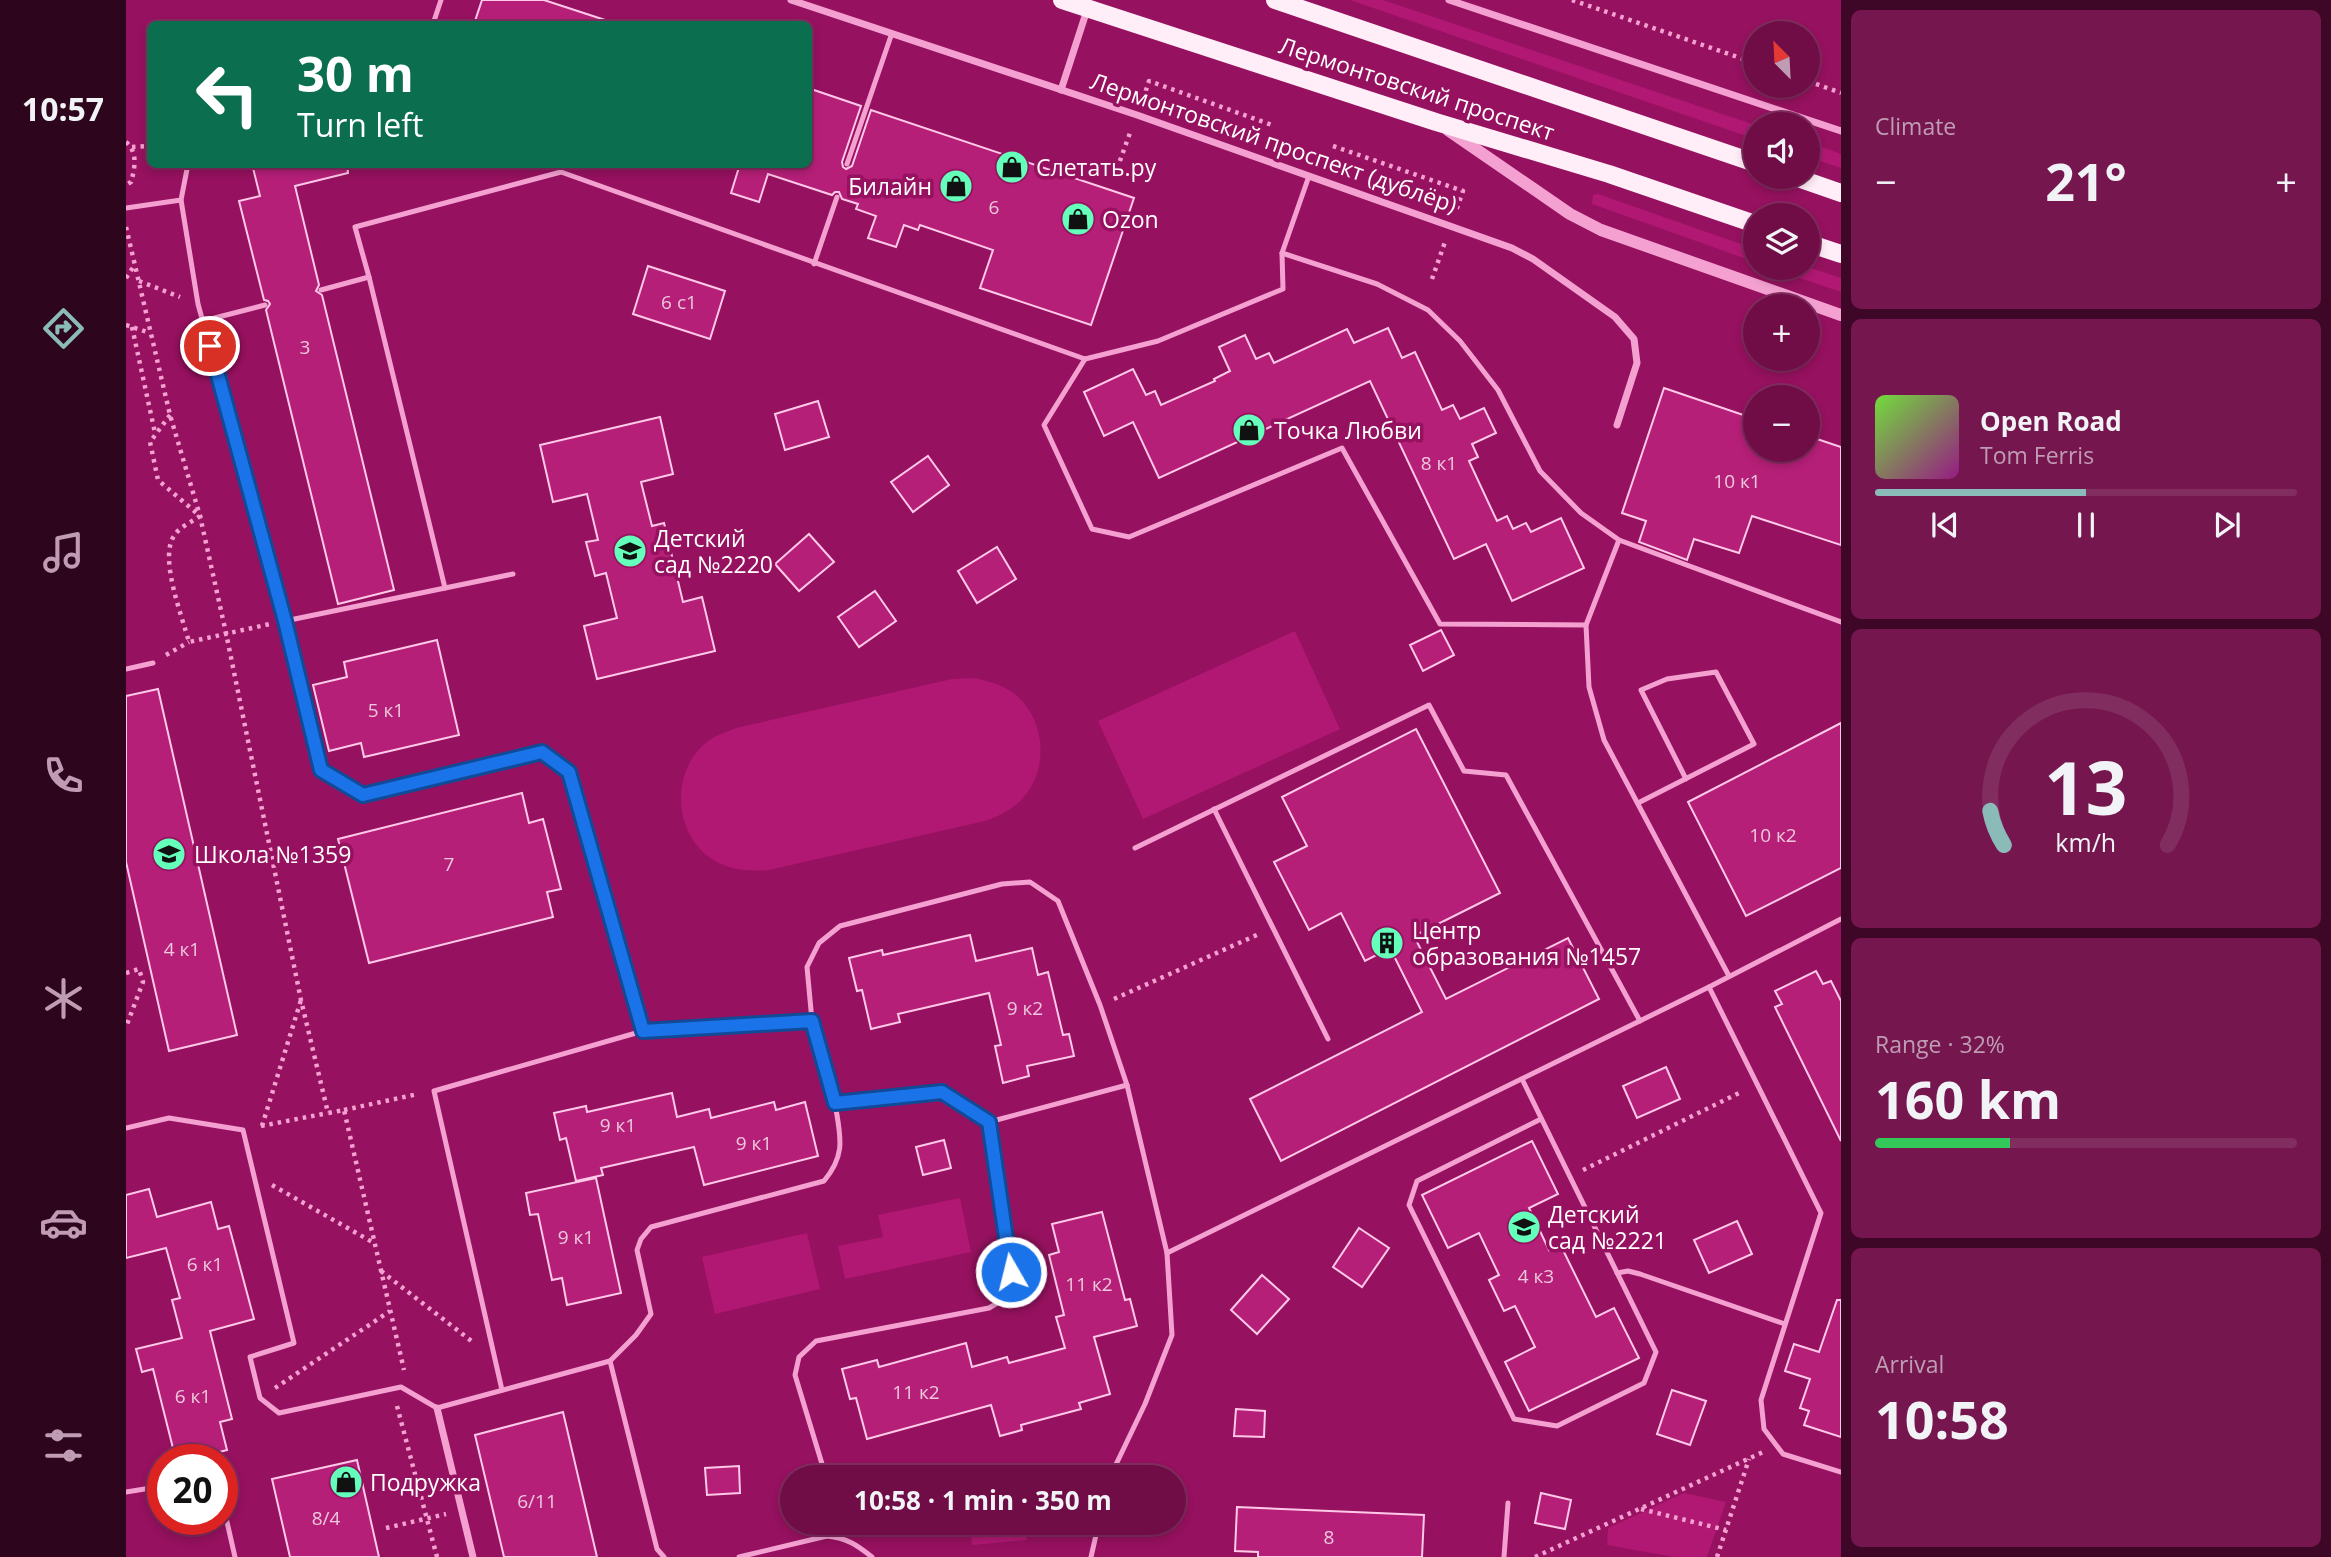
<!DOCTYPE html>
<meta charset="utf-8">
<style>
:root{--surface:#700d47;--page:#75164e;--text:#f1f3f6;--muted:#c09cb4;--line:#822d60;--accent:#8bbbb9}
body{margin:0;font-family:"Open Sans",sans-serif;background:var(--page);color:var(--text);height:100vh;display:flex;flex-direction:column;font-size:26px;white-space:nowrap}
*{box-sizing:border-box;margin:0}
p{font-size:23px;color:var(--muted)}
.icon{flex:none;width:38px;height:38px;fill:none;stroke:currentColor;stroke-width:2;stroke-linecap:round;stroke-linejoin:round}
.map{position:relative;flex:1;overflow:hidden}
.drawer{display:flex;flex-direction:column;gap:10px;padding:10px;background:#3e0727;width:490px}
.drawer>*{flex:none}
.guide{position:absolute;left:21px;top:21px;width:665px;height:147px;border-radius:10px;box-shadow:0 4px 10px #0003,0 0 0 2px var(--line);background:#0b6e4f;color:#fff;overflow:hidden}
.needle{width:46px;rotate:336deg}
.buttons{position:absolute;left:1617px;top:21px;display:grid;gap:14px}
.buttons a{display:grid;place-items:center;width:77px;height:77px;border-radius:50%;background:var(--surface);box-shadow:0 4px 10px #0003,0 0 0 2px var(--line);font-size:35px}
.speed{position:absolute;left:21px;top:1444px;display:flex;gap:14px;font-size:35px;font-weight:700;text-align:center}
.speed>*{display:grid;place-content:center;width:91px;height:91px;border-radius:50%;background:var(--surface);box-shadow:0 4px 10px #0003,0 0 0 2px var(--line);line-height:1}
.speed .limit{border:10px solid #d22;background:#fff;color:#111}
.pin{position:absolute;display:grid;place-items:center;width:60px;height:60px;color:#fff;margin:-30px;border:4px solid #fff;border-radius:50%;box-shadow:0 2px 7px #0007}
.me{position:absolute;width:77px;margin:-38px;rotate:352deg;stroke-linejoin:round;filter:drop-shadow(0 0 5px #0008)}
.turn{display:flex;align-items:center;gap:24px;height:147px;padding:0 35px;font-size:32px}
.turn .icon{width:91px;height:91px;stroke-width:2.5}
.turn b{display:block;font-size:49px;line-height:60px}
.big{font-size:52px;font-weight:700;line-height:1.1}
.drawer .card{flex:1;display:flex;flex-direction:column;justify-content:center;gap:10px;min-width:0;padding:0 24px;border-radius:10px;background:var(--page)}
.drawer .dial{align-items:center;gap:0}
.dial svg{height:182px;overflow:visible;fill:none;stroke:var(--line);stroke-width:7;stroke-linecap:round;text-anchor:middle}
.dial text{fill:var(--text);stroke:none}
.song{display:flex;align-items:center;gap:21px}
.cover{width:84px;height:84px;border-radius:10px;background:linear-gradient(135deg,hsl(100 70% 55%),hsl(310 70% 35%))}
.played{height:7px;border-radius:4px;background:linear-gradient(90deg,var(--accent) 50%,var(--line) 50%)}
.keys{display:flex;justify-content:space-around;direction:ltr}
.heat{display:flex;justify-content:space-between;align-items:center;font-size:38px;direction:ltr}
.charge{height:10px;border-radius:5px;background:linear-gradient(90deg,#34c759 32%,var(--line) 0)}
.trip{position:absolute;left:654px;top:1465px;width:406px;height:70px;border-radius:35px;background:var(--surface);box-shadow:0 4px 10px #0003,0 0 0 2px var(--line);font-weight:700;line-height:70px;text-align:center}
main{display:flex;flex:1;min-height:0}
.tab-bar{display:flex;flex-direction:column;width:126px;justify-content:space-around;align-items:center;background:#2d051c;color:var(--muted)}
.tab-bar .icon{width:49px;height:49px}
.tab-bar .on{color:var(--accent)}
.tab-bar b{font-size:32px;color:var(--text)}
.map>svg:first-child{display:block}
.green{fill:#b11873}
.building{fill:#b61f78;stroke:#fec9e8;stroke-width:2}
.lines{fill:none;stroke-linecap:round;stroke-linejoin:round}
.path{stroke:#f4a1d2;stroke-width:4.5;stroke-dasharray:3.5 5;stroke-linecap:butt}
.service{stroke:#f4a1d2;stroke-width:5}
.minor{stroke:#f4a1d2;stroke-width:7}
.tertiary{stroke:#f4a1d2;stroke-width:12}
.primary{stroke:#ffedf7;stroke-width:18}
.route-casing{stroke:#114b97;stroke-width:18}
.route{stroke:#1a73e8;stroke-width:12}
.labels{text-anchor:middle;dominant-baseline:central;stroke-width:7;stroke-linejoin:round;paint-order:stroke}
.number-label{font-size:19px;fill:#edc7dd}
.street-label{font-size:23px;fill:#fff;stroke:#96115f}
.poi-label{font-size:23px;fill:#fff;stroke:#96115f;text-anchor:start}
</style>
<main>
<nav class="tab-bar">
<b>10:57</b>
<svg class="icon on" aria-label="directions" viewBox="0 0 24 24"><path d="M12 3l9 9-9 9-9-9zM9 14v-3h6M13 9l2 2-2 2"/></svg>
<svg class="icon" aria-label="music" viewBox="0 0 24 24"><path d="M9 18V5l10-2v13"/><circle cx="6" cy="18" r="3"/><circle cx="16" cy="16" r="3"/></svg>
<svg class="icon" aria-label="phone" viewBox="0 0 24 24"><path d="M5 4h4l2 5-3 2q2 4 5 5l2-3 5 2v4C11 20 4 13 5 4z"/></svg>
<svg class="icon" aria-label="climate" viewBox="0 0 24 24"><path d="M12 3v18M4 7l16 10M4 17L20 7"/></svg>
<svg class="icon" aria-label="car" viewBox="0 0 24 24"><path d="M5 17H2v-5l4-1 3-4h7l3 4 3 1v5h-3M9 17h6M6 11h13"/><circle cx="7" cy="17" r="2"/><circle cx="17" cy="17" r="2"/></svg>
<svg class="icon" aria-label="filters" viewBox="0 0 24 24"><path d="M4 7h16M4 17h16"/><circle cx="9" cy="7" r="2"/><circle cx="15" cy="17" r="2"/></svg>
</nav>
<div class="map">
<svg width="1715" height="1557" viewBox="0 0 1715 1557">
<rect width="100%" height="100%" fill="#96115f"/>
<!-- green -->
<g class="green">
<path d="M1224 0H1257L1629 125V139Z"/>
<path d="M1682 142 1715 154V168L1682 157Z"/>
<path d="M1472 194 1629 249V262L1466 204 1467 195Z"/>
<path d="M1682 267 1715 278V292L1645 268Z"/>
<path d="M1169 631 1214 729 1017 819 972 721Z"/>
<path d="M849 678C864 682 878 685 890 695 920 720 923 771 896 799 886 810 873 816 859 821L643 870C627 871 614 871 600 866 545 847 539 764 590 736 596 733 604 731 610 728L826 679Z"/>
<path d="M834 1198 845 1252 719 1279 712 1246 757 1237 752 1215Z"/>
<path d="M681 1233 694 1289 589 1314 576 1257Z"/>
<path d="M1558 1493 1600 1502 1581 1557H1548L1481 1545 1482 1528Z"/>
<path d="M844 1523H899L901 1540 846 1545Z"/>
</g>
<!-- building -->
<g class="building">
<path d="M356 0H418L479 20 478 24H348Z"/>
<path d="M682 88 735 106 716 162 717 167 720 169 726 166 745 110 1008 198 965 325 854 288 867 250 794 225 792 230 778 225 770 247 742 238 750 216 730 209 732 204 716 199 713 192H709L706 195 642 174 633 202 605 193 614 164H682Z"/>
<path d="M126 164H221L222 173 169 186 193 285 190 291 196 295 268 590 212 604 140 310 144 304 142 301 138 300 113 201 134 196Z"/>
<path d="M522 266 599 291 584 339 507 314Z"/>
<path d="M1262 328 1276 358 1289 352 1316 410 1327 405 1334 419 1358 408 1370 433 1346 444 1352 457 1343 461 1371 521 1381 516 1387 529 1400 523 1405 532 1435 518 1458 568 1386 601 1360 544 1328 559 1244 381 1033 478 1007 422 978 436 958 392 1007 369 1020 395 1029 391 1035 405 1089 381 1088 379 1104 371 1093 347 1119 335 1130 359 1143 353 1148 363 1221 329 1228 343Z"/>
<path d="M1538 388 1629 419V450H1682V436L1715 447V545L1626 516 1613 553 1568 539 1561 560 1513 542 1520 521 1496 513Z"/>
<path d="M692 401 703 437 659 450 649 414Z"/>
<path d="M534 417 547 474 515 482 526 526 538 523 557 602 576 597 589 651 471 679 458 626 491 618 480 573 469 576 460 542 472 540 461 494 427 502 414 445Z"/>
<path d="M802 456 823 485 787 512 765 482Z"/>
<path d="M683 534 708 562 673 591 649 564Z"/>
<path d="M871 547 890 579 851 603 832 571Z"/>
<path d="M749 591 770 621 733 647 712 617Z"/>
<path d="M1315 630 1328 655 1297 671 1284 645Z"/>
<path d="M311 640 333 735 238 757 235 743 203 751 187 685 221 677 218 662Z"/>
<path d="M32 689 111 1035 43 1051 0 862V696Z"/>
<path d="M1715 723V868L1620 916 1562 802Z"/>
<path d="M1290 729 1374 893 1288 936 1320 999 1442 938 1473 999 1155 1161 1124 1099 1296 1012 1264 948 1239 961 1215 913 1183 930 1148 862 1181 846 1156 797Z"/>
<path d="M396 793 403 823 417 819 435 889 421 892 427 917 243 963 212 839Z"/>
<path d="M844 935 850 961 906 948 912 975 922 972 937 1035 943 1034 948 1056 901 1066 903 1076 877 1083 869 1046 875 1045 863 993 772 1014 774 1022 745 1029 736 990 731 991 723 958 756 950 757 955Z"/>
<path d="M1690 971 1697 984 1705 981 1715 1001V1141L1649 1007 1656 1004 1649 991Z"/>
<path d="M1540 1067 1554 1099 1511 1118 1497 1086Z"/>
<path d="M546 1093 551 1117 583 1109 585 1118 648 1102 650 1110 679 1102 692 1156 578 1185 568 1147 475 1168 477 1175 450 1181 440 1138 434 1140 428 1113 460 1106 461 1112Z"/>
<path d="M818 1140 825 1168 797 1175 790 1147Z"/>
<path d="M1406 1141 1432 1194 1403 1208 1423 1250 1434 1244 1470 1317 1488 1308 1513 1358 1403 1411 1379 1362 1409 1347 1389 1306 1378 1311 1363 1280 1373 1275 1353 1233 1322 1248 1296 1195Z"/>
<path d="M470 1178 495 1293 441 1305 436 1278 426 1280 412 1214 404 1215 400 1193Z"/>
<path d="M23 1189 31 1217 85 1202 92 1229 103 1226 128 1319 84 1331 106 1419 94 1422 101 1450 63 1460H50L27 1369 16 1372 10 1349 56 1338 46 1300 54 1298 40 1248 0 1258V1195Z"/>
<path d="M976 1212 999 1300 1004 1299 1011 1326 968 1337 984 1394 953 1403 955 1409 895 1425 896 1430 874 1436 865 1405 741 1439 730 1398 724 1399 716 1369 751 1360 753 1367 840 1343 846 1367 881 1357 883 1363 939 1348 930 1317 938 1315 923 1255 933 1252 926 1224Z"/>
<path d="M1611 1221 1626 1254 1583 1273 1568 1240Z"/>
<path d="M1233 1228 1263 1248 1236 1287 1207 1267Z"/>
<path d="M1136 1275 1163 1299 1131 1334 1105 1310Z"/>
<path d="M1711 1300H1715V1437L1678 1425 1683 1411 1674 1408 1684 1379 1659 1371 1668 1344 1693 1352Z"/>
<path d="M1546 1390 1580 1401 1564 1445 1531 1434Z"/>
<path d="M1110 1409 1139 1411 1138 1437 1108 1436Z"/>
<path d="M437 1412 471 1557H378L349 1435Z"/>
<path d="M231 1460 253 1557H164L146 1479Z"/>
<path d="M613 1466 614 1493 581 1495 579 1468Z"/>
<path d="M1415 1493 1445 1500 1439 1529 1409 1523Z"/>
<path d="M1111 1507 1298 1515 1296 1557H1132V1552L1109 1551Z"/>
</g>
<g class="lines">
<!-- path -->
<g class="path">
<path d="M1446 0 1629 63"/>
<path d="M1682 81 1715 93"/>
<path d="M1017 99 1023 81 1146 125"/>
<path d="M0 142C12 152 9 168 5 182L0 185"/>
<path d="M1207 146 1337 191 1330 211"/>
<path d="M6 147 24 146"/>
<path d="M991 169 1005 130"/>
<path d="M0 227 44 415 74 516 100 633 175 1000 202 1113 218 1110 278 1370"/>
<path d="M0 278 8 266"/>
<path d="M1306 279 1319 242"/>
<path d="M13 281 54 297"/>
<path d="M0 325 24 333"/>
<path d="M6 327 29 433"/>
<path d="M44 415 24 442 32 480 74 516C66 522 53 527 48 536 33 558 56 616 63 642L144 624"/>
<path d="M40 655 63 642"/>
<path d="M0 973 13 969 17 982 0 1027"/>
<path d="M988 999 1133 934"/>
<path d="M218 1110 292 1094"/>
<path d="M135 1126 202 1113"/>
<path d="M136 1126 175 1000"/>
<path d="M1457 1170 1615 1092"/>
<path d="M146 1185 248 1243"/>
<path d="M255 1271 348 1343"/>
<path d="M149 1388 264 1311"/>
<path d="M271 1406 311 1557"/>
<path d="M1515 1509 1600 1530"/>
<path d="M260 1528 320 1514"/>
<path d="M1409 1557 1637 1452"/>
<path d="M1591 1557 1623 1459"/>
</g>
<!-- service -->
<g class="service">
<path d="M307 24 315 0"/>
<path d="M721 164 766 33"/>
<path d="M55 200 72 304 159 621 387 574"/>
<path d="M0 208 55 200 62 164"/>
<path d="M688 264 711 197"/>
<path d="M243 277 229 227 435 172 959 359 1032 341 1157 289 1156 253"/>
<path d="M195 290 243 277 319 588"/>
<path d="M77 321 139 305"/>
<path d="M959 359 918 425 966 529 1003 537 1216 448 1314 624 1460 625 1493 540 1455 513 1414 471 1372 390 1334 341 1302 310 1251 284 1156 253 1183 176"/>
<path d="M1493 540 1715 622"/>
<path d="M159 621 195 770 237 795 416 752 443 772 517 1031"/>
<path d="M1460 625 1463 687 1478 740 1603 976"/>
<path d="M0 669 27 663"/>
<path d="M1512 803 1628 744 1590 672 1541 679 1515 690 1560 779"/>
<path d="M1088 809 1202 1039"/>
<path d="M1009 848 1303 705 1338 771 1380 775 1514 1021"/>
<path d="M1583 987 1695 1213 1635 1400 1638 1429 1657 1454 1715 1472"/>
<path d="M1396 1079 1530 1352 1518 1383 1431 1426 1388 1419 1283 1205 1291 1181 1415 1119"/>
<path d="M863 1122 816 1092 709 1103 686 1021 681 967 693 943 714 926 876 884 904 882 932 901 974 1005 1001 1085 1041 1253 1046 1335 1019 1404 984 1477"/>
<path d="M0 1128 43 1118 117 1130 168 1343 124 1357 134 1398 153 1413 275 1387 311 1408 484 1361 510 1335 525 1314 511 1250 515 1239 525 1227 698 1181C721 1153 714 1136 709 1103"/>
<path d="M1041 1253 1583 987 1715 919"/>
<path d="M1491 1273 1502 1271 1514 1274 1659 1324"/>
<path d="M484 1361 531 1549 538 1557"/>
<path d="M376 1390 308 1091 517 1031 686 1021"/>
<path d="M700 1477 669 1375 673 1357 690 1341 863 1308 883 1296 885 1272 863 1122 1001 1085"/>
<path d="M968 1477 984 1474"/>
<path d="M0 1492 37 1486"/>
<path d="M96 1500 109 1557"/>
<path d="M712 1522 715 1537"/>
<path d="M613 1557 701 1536C721 1538 731 1545 746 1557"/>
<path d="M965 1557 973 1522"/>
<path d="M1378 1557 1382 1503"/>
</g>
<!-- minor -->
<g class="minor">
<path d="M665 0 1011 115 1386 248 1407 259 1489 317 1508 339 1511 363 1491 425"/>
<path d="M1323 0 1715 131"/>
<path d="M935 90 961 10"/>
<path d="M311 1408 347 1557"/>
</g>
<!-- tertiary -->
<path class="tertiary" d="M1322 130 1444 214 1475 230 1715 315"/>
<!-- primary -->
<g class="primary">
<path d="M936 0 1310 122 1483 174 1629 224"/>
<path d="M1149 0 1629 163"/>
<path d="M1669 177 1715 193"/>
<path d="M1682 243 1715 254"/>
</g>
</g>
<g class="lines">
<defs>
<path id="route" d="M84 346 159 621 195 770 237 795 416 752 443 772 517 1031 686 1021 709 1103 816 1092 863 1122 885 1272"/>
</defs>
<!-- route casing -->
<use href="#route" class="route-casing"/>
<!-- route -->
<use href="#route" class="route"/>
</g>
<!-- icons -->
<defs>
<symbol id="shop-disc" viewBox="-11 -11 22 22"><circle r="9.5" fill="#63ffbb" stroke="#96115f"/><path d="M-5-2.5h2.3a2.7 3.5 0 0 1 5.4 0H5L5.5 6h-11ZM-1.5-2.5h3a1.5 2.3 0 0 0-3 0Z" fill="#111"/></symbol>
<symbol id="school-disc" viewBox="-11 -11 22 22"><circle r="9.5" fill="#63ffbb" stroke="#96115f"/><path d="M0-5L7-2L0 1L-7-2ZM-4 1L0 2.5L4 1V4Q0 6-4 4Z" fill="#111"/></symbol>
<symbol id="building-disc" viewBox="-11 -11 22 22"><circle r="9.5" fill="#63ffbb" stroke="#96115f"/><path d="M-4-6H4V6H1V3H-1V6H-4ZM-2.5-4.3h1.7v1.8h-1.7ZM.8-4.3h1.7v1.8H.8ZM-2.5-1h1.7V.8h-1.7ZM.8-1h1.7V.8H.8Z" fill="#111"/></symbol>
</defs>
<g fill-rule="evenodd">
<use href="#shop-disc" x="867" y="148" width="38" height="38"/>
<use href="#shop-disc" x="811" y="167" width="38" height="38"/>
<use href="#shop-disc" x="933" y="200" width="38" height="38"/>
<use href="#shop-disc" x="1104" y="411" width="38" height="38"/>
<use href="#school-disc" x="485" y="532" width="38" height="38"/>
<use href="#school-disc" x="24" y="835" width="38" height="38"/>
<use href="#building-disc" x="1242" y="924" width="38" height="38"/>
<use href="#school-disc" x="1379" y="1208" width="38" height="38"/>
<use href="#shop-disc" x="201" y="1463" width="38" height="38"/>
</g>
<g class="labels">
<!-- number labels -->
<g class="number-label">
<text x="868" y="207">6</text>
<text x="553" y="302">6 с1</text>
<text x="179" y="347">3</text>
<text x="1313" y="463">8 к1</text>
<text x="1611" y="481">10 к1</text>
<text x="260" y="710">5 к1</text>
<text x="1647" y="835">10 к2</text>
<text x="323" y="864">7</text>
<text x="56" y="949">4 к1</text>
<text x="899" y="1008">9 к2</text>
<text x="492" y="1125">9 к1</text>
<text x="628" y="1143">9 к1</text>
<text x="450" y="1237">9 к1</text>
<text x="79" y="1264">6 к1</text>
<text x="1410" y="1276">4 к3</text>
<text x="963" y="1284">11 к2</text>
<text x="790" y="1392">11 к2</text>
<text x="67" y="1396">6 к1</text>
<text x="411" y="1501">6/11</text>
<text x="200" y="1518">8/4</text>
<text x="1203" y="1537">8</text>
</g>
<!-- street labels -->
<g class="street-label">
<text transform="translate(1291 88) rotate(18)">Лермонтовский проспект</text>
<text transform="translate(1148 142) rotate(19)">Лермонтовский проспект (дублёр)</text>
</g>
<!-- poi labels -->
<g class="poi-label">
<text x="910" y="167">Слетать.ру</text>
<text x="806" y="186" text-anchor="end">Билайн</text>
<text x="976" y="219">Ozon</text>
<text x="1148" y="430">Точка Любви</text>
<text x="528" y="538">Детский<tspan x="528" dy="26">сад №2220</tspan></text>
<text x="68" y="854">Школа №1359</text>
<text x="1286" y="930">Центр<tspan x="1286" dy="26">образования №1457</tspan></text>
<text x="1422" y="1214">Детский<tspan x="1422" dy="26">сад №2221</tspan></text>
<text x="244" y="1482">Подружка</text>
</g>
</g>
</svg>
<div class="buttons">
<a><svg class="needle" viewBox="-14 -14 28 28"><path d="M0-13l5 13h-10z" fill="#e53935"/><path d="M0 13l5-13h-10z" fill="#c09cb4"/></svg></a>
<a><svg class="icon" aria-label="sound" viewBox="0 0 24 24"><path d="M4 9h4l5-4v14l-5-4H4zM17 9q2 3 0 6"/></svg></a>
<a><svg class="icon" aria-label="layers" viewBox="0 0 24 24"><path d="M12 4l9 5-9 5-9-5zM3 14l9 5 9-5"/></svg></a>
<a>+</a>
<a>−</a>
</div>
<div class="speed"><div class="limit">20</div></div>
<div class="pin" style="left:84px;top:346px;background:#d93025"><svg class="icon" aria-label="arrive" viewBox="0 0 24 24"><path d="M6 21V4h12l-3 4 3 4H6"/></svg></div>
<svg class="me" style="left:885px;top:1272px" viewBox="-20 -20 40 40"><circle r="17" fill="#1a73e8" stroke="#fff" stroke-width="3"/><path d="M0-11L8 9 0 5-8 9z" fill="#fff"/></svg>
<div class="trip">10:58 · 1 min · 350 m</div>
<div class="guide">
<div class="turn"><svg class="icon" aria-label="left" viewBox="0 0 24 24"><path d="M17 20v-9H6M10 6l-5 5 5 5"/></svg><div><b>30 m</b>Turn left</div></div>
</div>
</div>
<section class="drawer">
<div class="card"><p>Climate</p>
<div class="heat"><a>−</a><b class="big">21°</b><a>+</a></div>
</div>
<div class="card">
<div class="song"><i class="cover"></i><div><b>Open Road</b><p>Tom Ferris</p></div></div>
<div class="played"></div>
<div class="keys"><svg class="icon" aria-label="previous" viewBox="0 0 24 24"><path d="M18 5L8 12l10 7zM5 5v14"/></svg><svg class="icon" aria-label="pause" viewBox="0 0 24 24"><path d="M8 5v14M16 5v14"/></svg><svg class="icon" aria-label="next" viewBox="0 0 24 24"><path d="M6 5l10 7-10 7zM19 5v14"/></svg></div>
</div>
<div class="card dial"><svg viewBox="0 0 100 80">
<path d="M14 69A42 42 0 1 1 86 69"/>
<path d="M14 69A42 42 0 0 1 8 54" stroke="#8bbbb9"/>
<text x="50" y="56" font-size="32" font-weight="700">13</text>
<text x="50" y="72" font-size="11">km/h</text>
</svg></div>
<div class="card"><p>Range · 32%</p><b class="big">160 km</b><div class="charge"></div></div>
<div class="card"><p>Arrival</p><b class="big">10:58</b></div>
</section>
</main>
